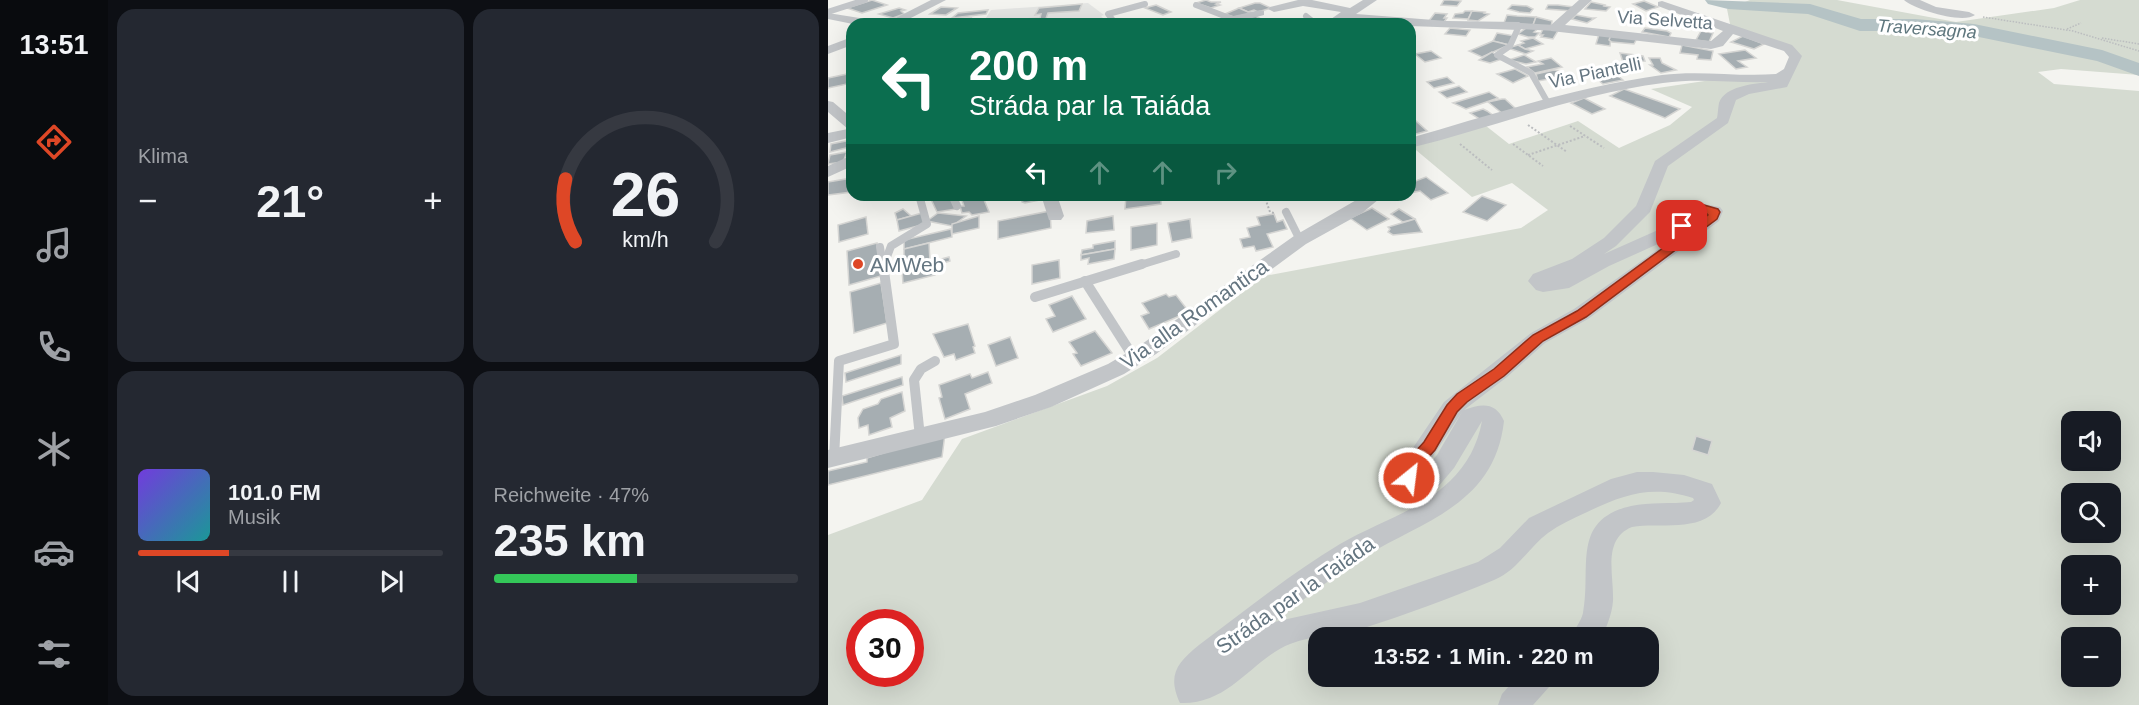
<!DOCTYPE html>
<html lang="de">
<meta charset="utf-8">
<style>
:root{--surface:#171b24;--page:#242831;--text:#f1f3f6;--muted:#9ea1a6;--line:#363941;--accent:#de4726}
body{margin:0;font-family:Arial,sans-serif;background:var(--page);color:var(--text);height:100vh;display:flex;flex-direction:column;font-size:22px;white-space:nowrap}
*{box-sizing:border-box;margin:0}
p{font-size:20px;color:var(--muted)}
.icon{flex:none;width:33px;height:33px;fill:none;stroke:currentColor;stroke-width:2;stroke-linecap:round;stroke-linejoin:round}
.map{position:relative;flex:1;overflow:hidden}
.side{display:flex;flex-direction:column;gap:9px;padding:9px;background:#0d0f14;width:720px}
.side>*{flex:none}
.guide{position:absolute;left:18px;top:18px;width:570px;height:183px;border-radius:18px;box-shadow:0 6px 24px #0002;background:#0b6e4f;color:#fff;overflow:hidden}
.tools{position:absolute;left:1233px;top:411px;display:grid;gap:12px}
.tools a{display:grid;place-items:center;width:60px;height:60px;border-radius:12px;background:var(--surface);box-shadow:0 6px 24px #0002;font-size:30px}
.speed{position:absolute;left:18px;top:609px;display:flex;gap:12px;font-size:30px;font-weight:700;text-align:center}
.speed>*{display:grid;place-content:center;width:78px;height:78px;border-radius:50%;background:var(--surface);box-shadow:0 6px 24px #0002;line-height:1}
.speed .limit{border:9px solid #d22;background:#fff;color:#111}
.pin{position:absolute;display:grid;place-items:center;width:51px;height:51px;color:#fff;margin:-26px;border-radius:12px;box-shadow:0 3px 9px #0006}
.me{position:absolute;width:66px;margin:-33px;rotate:29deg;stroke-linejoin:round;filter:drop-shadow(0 0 4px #0008)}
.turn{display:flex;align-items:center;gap:21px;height:126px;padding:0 24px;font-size:27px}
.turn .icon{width:78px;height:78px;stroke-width:2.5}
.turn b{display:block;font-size:42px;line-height:51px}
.lanes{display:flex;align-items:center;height:57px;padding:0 24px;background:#0003;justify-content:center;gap:30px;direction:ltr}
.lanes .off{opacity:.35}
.big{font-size:45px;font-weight:700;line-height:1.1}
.side .card{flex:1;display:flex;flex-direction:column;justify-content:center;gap:9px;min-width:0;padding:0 21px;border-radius:18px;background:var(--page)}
.side .dial{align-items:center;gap:0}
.dial svg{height:156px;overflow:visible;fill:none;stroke:var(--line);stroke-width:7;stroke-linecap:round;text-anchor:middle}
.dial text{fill:var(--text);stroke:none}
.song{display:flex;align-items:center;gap:18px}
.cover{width:72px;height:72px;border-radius:9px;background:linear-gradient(135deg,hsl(260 70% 55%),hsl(180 70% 35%))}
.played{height:6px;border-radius:3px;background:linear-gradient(90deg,var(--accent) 30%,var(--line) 30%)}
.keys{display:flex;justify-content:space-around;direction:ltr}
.heat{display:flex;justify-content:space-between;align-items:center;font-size:33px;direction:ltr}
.charge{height:9px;border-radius:4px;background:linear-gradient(90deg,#34c759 47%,var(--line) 0)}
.side .tiles{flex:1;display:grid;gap:9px;grid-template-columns:repeat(2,1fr)}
.trip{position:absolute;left:480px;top:627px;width:351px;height:60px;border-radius:18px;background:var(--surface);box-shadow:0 6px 24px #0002;font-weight:700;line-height:60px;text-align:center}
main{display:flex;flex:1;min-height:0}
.tab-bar{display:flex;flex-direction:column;width:108px;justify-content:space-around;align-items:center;background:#090b0e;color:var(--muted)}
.tab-bar .icon{width:42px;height:42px}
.tab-bar .current{color:var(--accent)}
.tab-bar b{font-size:27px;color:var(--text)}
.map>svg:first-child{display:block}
.built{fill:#e4e5e3}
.green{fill:#d5dbd1;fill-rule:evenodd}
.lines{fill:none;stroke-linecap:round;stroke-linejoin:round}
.river{fill:#b5c3c5;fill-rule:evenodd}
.building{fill:#a6aeb2;stroke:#d5d5d3;stroke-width:1.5}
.path-far1{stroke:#bbbdbf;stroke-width:1.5;stroke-dasharray:1.5 1.5;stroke-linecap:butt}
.path{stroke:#bbbdbf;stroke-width:2;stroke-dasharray:2 2;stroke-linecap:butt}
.service-far2{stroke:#c2c5c8;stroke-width:6}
.service-far1{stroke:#c2c5c8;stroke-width:8}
.service{stroke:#c2c5c8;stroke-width:10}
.minor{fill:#c2c5c8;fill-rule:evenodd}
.route{fill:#de4726;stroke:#902e19;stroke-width:1.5}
.poi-dot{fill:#de4726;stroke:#fff;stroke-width:2}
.labels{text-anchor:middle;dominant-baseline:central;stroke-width:6;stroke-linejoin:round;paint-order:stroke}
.far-street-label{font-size:18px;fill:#647580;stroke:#fff}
.far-water-label{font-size:18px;font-style:italic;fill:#5f777e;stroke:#fff}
.poi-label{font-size:21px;fill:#647580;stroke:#fff;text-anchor:start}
.street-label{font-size:21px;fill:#647580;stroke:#fff}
</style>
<main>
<nav class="tab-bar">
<b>13:51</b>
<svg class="icon current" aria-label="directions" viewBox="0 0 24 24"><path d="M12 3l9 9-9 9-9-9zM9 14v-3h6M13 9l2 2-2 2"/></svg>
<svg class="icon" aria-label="music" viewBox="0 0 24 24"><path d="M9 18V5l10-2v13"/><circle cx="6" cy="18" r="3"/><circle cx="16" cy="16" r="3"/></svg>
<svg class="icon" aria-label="phone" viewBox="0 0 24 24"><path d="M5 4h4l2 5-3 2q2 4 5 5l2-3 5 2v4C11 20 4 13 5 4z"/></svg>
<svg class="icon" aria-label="climate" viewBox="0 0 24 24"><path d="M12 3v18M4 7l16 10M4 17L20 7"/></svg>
<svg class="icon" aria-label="car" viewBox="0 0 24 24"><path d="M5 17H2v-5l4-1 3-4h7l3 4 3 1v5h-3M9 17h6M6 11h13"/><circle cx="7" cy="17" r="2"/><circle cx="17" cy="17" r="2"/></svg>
<svg class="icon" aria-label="filters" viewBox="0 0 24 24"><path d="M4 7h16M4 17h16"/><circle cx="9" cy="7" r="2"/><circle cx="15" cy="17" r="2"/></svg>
</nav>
<section class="side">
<div class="tiles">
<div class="card"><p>Klima</p>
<div class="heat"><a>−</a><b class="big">21°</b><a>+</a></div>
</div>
<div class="card dial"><svg viewBox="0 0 100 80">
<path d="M14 69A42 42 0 1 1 86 69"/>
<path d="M14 69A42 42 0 0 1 9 37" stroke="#de4726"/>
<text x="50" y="56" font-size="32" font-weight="700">26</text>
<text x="50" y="72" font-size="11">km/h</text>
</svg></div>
<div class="card">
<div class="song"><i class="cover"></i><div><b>101.0 FM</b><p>Musik</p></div></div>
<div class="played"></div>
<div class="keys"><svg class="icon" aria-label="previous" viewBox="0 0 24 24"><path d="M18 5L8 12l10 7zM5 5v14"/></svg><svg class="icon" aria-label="pause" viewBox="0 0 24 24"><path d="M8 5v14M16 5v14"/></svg><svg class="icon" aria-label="next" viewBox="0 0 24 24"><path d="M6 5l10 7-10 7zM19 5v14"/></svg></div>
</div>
<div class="card"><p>Reichweite · 47%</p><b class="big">235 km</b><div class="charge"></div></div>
</div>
</section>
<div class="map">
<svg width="1311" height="705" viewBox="0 0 1311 705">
<rect width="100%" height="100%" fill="#f4f4f0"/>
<!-- built -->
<path class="built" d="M260 3 276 15 273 16 279 22 154 24 163 10Z"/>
<!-- green -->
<path class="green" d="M922 0H1009L1128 22 1226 8 1252 0H1311V75L1233 69 1210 72 1226 84 1311 91V705H0V535L94 500 134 439 279 386 329 358 436 276 693 228 720 210 684 183 644 197 582 145 653 122 681 144 750 121 791 148 842 125 864 107 823 89 890 79 951 77 967 54 903 29 899 9ZM1244 422H1282V460H1244ZM1244 494H1282V532H1244ZM1244 566H1282V604H1244ZM32 622H82V674H32ZM490 638H820V676H490ZM1244 638H1282V676H1244Z"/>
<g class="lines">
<!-- river -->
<path class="river" d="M877 0 982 4 1033 19H1087L1146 24 1274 50 1311 63V76L1269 61 1146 36 1087 31H1032L980 14 900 9 880 4Z"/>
</g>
<!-- building -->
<g class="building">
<path d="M44 0 59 5 34 13 19 8Z"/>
<path d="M378 0 383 2H393L388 4 392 5 383 8 368 3Z"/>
<path d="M616 0H623L633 1 629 6 613 5Z"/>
<path d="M816 1 830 7 818 11 805 4Z"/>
<path d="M763 2 777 5 776 6 782 7 778 11 757 9Z"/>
<path d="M427 3H432L443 8 430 12 426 10 420 12 411 8Z"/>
<path d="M254 4 251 11 220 13 216 24H159L160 21 212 18 213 14 207 15 211 8Z"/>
<path d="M328 5 343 12 335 15 317 8Z"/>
<path d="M684 5 699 6 705 9 702 13 691 12 680 9Z"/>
<path d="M720 5H730L745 7 744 11 718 9Z"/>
<path d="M113 7 129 8 118 15 102 14Z"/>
<path d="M71 8 77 10 73 11 76 14 65 18 51 14Z"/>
<path d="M411 8 420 12 427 13 406 17 397 14Z"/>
<path d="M160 10 158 14 124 18 130 13Z"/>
<path d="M637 11H644L640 19 625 18 627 14 635 13Z"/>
<path d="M644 11 657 12 656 13 661 14 650 21 640 20Z"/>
<path d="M607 13 619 14 616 18H619L616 22H600Z"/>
<path d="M426 15 436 21 404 24 401 21Z"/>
<path d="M679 15 689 16 708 17 705 25 676 23Z"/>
<path d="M748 15 764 18H767L759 23 744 19Z"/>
<path d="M708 17 724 21 723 27 705 25Z"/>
<path d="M143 18 139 24H104L107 19Z"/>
<path d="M701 26 712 27 706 32 711 33 707 37H700L690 34Z"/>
<path d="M716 27 731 29 725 39 713 37 715 35H712Z"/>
<path d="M622 28 642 30 638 36 617 34Z"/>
<path d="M817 28 839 31 843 33 841 37 814 32Z"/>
<path d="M873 31 885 33 881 42 868 40Z"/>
<path d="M669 33 687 36 681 45 665 41Z"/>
<path d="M771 34 783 35 782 46 768 44Z"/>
<path d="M783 35 809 38 806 44 784 42 781 40Z"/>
<path d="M915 36 936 44 926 49 903 42Z"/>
<path d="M705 38 715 44 697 49 690 45 696 43 693 41Z"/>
<path d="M665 41 681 45 654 57 641 51Z"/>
<path d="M690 45 697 49 705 51 698 54 680 48Z"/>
<path d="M854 45 885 51 883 60 869 59 870 55 852 53Z"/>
<path d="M917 50 928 58 910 61 919 67 908 69 891 54Z"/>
<path d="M603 51 613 58 597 62 587 54Z"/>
<path d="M664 52 674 59 662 63 651 60Z"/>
<path d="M792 53 815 56 817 61 795 62Z"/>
<path d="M696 55 708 62 698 64 681 60Z"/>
<path d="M723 58 734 67 707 73 699 67 715 64 710 61Z"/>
<path d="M821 58H832L834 63 848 70 833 73 822 65H825Z"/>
<path d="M687 69 700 76 685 83 669 74Z"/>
<path d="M726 70 734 71 739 76 710 81 708 74Z"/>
<path d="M783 70 795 80 775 84 763 74Z"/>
<path d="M24 73V83L0 88V78Z"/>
<path d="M619 77 626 83 606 88 599 82Z"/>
<path d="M631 86 639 92 619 98 611 92Z"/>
<path d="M796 89 830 101 852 109 837 118 782 96Z"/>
<path d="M661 92 670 98 638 109 625 103Z"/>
<path d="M756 98 777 109 764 114 743 103Z"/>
<path d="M674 99H677L689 110 675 114 660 102Z"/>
<path d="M655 109 659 111 666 116 653 120 642 113Z"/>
<path d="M582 120 588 121 599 131 588 134 582 128Z"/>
<path d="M23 140 22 147 2 152 3 144Z"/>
<path d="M19 152 15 162 0 164 2 155Z"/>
<path d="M598 177 620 193 603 200 592 191 582 193V183Z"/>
<path d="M24 178V192L0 195V182Z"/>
<path d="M101 195H122L128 209 109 212Z"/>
<path d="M132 195H154L161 212 144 215 141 212 134 213 132 206H136Z"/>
<path d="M193 195H216L217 199 197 203 194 202Z"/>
<path d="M308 195H333V204L297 209 298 196Z"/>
<path d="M654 196 678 205 659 221 635 212Z"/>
<path d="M544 208 561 219 539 230 522 218Z"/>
<path d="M75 209 83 216 69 220 67 213Z"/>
<path d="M571 209 587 219 575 222 563 214Z"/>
<path d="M222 211 223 228 170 239V221Z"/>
<path d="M94 213 97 224 71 231 69 220Z"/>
<path d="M110 213 138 216 124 226 99 221Z"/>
<path d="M446 214 449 222 455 220 459 229 439 234 445 247 428 251 426 246 415 248 412 239 422 237 419 228 432 225 429 217Z"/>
<path d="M151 216V228L124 234V224Z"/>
<path d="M285 216 286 230 258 233 259 221Z"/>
<path d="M38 217 40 234 11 242 10 225Z"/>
<path d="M362 219 364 238 344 242 340 223Z"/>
<path d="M587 219 594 232 565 235 560 232 562 229 560 227Z"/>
<path d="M329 223V245L303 250V227Z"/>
<path d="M123 229 124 237 76 249V240Z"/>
<path d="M287 241V249L253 255 254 250 265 248V245Z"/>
<path d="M49 243 53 276 21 285 19 251Z"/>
<path d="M101 243 102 262 121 257 122 261 106 266 107 275 75 283 73 258 76 257V249Z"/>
<path d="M287 249 286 259 260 264 261 258 253 260V255Z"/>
<path d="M231 260 232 278 204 284V265Z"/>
<path d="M53 283 59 323 26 333 22 292Z"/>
<path d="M338 294 341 297 348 295 361 312 321 329 313 316 321 313 314 303Z"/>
<path d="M244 296 258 319 225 332 218 319 227 316 221 305Z"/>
<path d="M140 324 147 346 145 347 147 353 128 360 126 354 116 357 105 334Z"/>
<path d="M267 331 284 353 253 366 245 354 249 353 241 342Z"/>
<path d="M182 337 190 358 168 366 160 345Z"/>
<path d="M73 355V364L18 382 17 373Z"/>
<path d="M160 372 164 383 137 394 142 409 117 419 111 398 114 397 111 385 142 374 144 378Z"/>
<path d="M74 377 75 385 15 405 14 396Z"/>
<path d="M74 392 77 411 62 418 64 427 41 435 40 425 31 428 30 418 35 409 50 404 53 399Z"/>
<path d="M117 434 114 457 0 485V471L39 462V458Z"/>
<path d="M868 436 884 441 880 455 864 450Z"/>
</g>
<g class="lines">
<!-- path-far1 -->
<g class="path-far1">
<path d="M1155 17 1245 31 1311 51"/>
<path d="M1239 29 1253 23"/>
<path d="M1274 38 1311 44"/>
</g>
<!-- path -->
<g class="path">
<path d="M700 125 739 152"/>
<path d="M742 126 776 148"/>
<path d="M632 144 664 170"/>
<path d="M685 144 715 166"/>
<path d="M700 155 757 136"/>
<path d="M436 195 442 212 446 213"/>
</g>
<!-- service-far2 -->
<g class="service-far2">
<path d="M368 5 404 19"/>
<path d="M0 12 37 0"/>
<path d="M478 16 488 24"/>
<path d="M310 24H288L280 14 317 4"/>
<path d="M720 103 703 73 669 55 682 46 691 26 727 28"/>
</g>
<!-- service-far1 -->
<g class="service-far1">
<path d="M124 195 129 206"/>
<path d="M458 212 472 240"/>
<path d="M52 247 55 266"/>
<path d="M56 265 63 246 99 224 91 195"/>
<path d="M309 266 348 254"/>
</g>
<!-- service -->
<g class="service">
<path d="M257 281 306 358"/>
<path d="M207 297 314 264"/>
<path d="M92 437 86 380 93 369 107 361"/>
<path d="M6 458 11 361 66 344 55 264"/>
</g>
<!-- minor -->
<g class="minor">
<path d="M103 0H118L71 24H56Z"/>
<path d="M470 0H484L522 8 535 0H549L528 14 619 21 691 22 697 26 691 30 582 26V24H541L518 19 510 24H496L513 12 475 6 446 12 440 9 442 7Z"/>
<path d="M751 0H764L737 25 883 41 895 31 830 6V2L834 1 964 45 974 56 959 87 921 94 908 100 900 123 840 166 822 212 788 246 776 254 848 222 870 205 876 204 892 207 895 211 891 221 760 319 717 343 679 377 636 410C654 403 668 402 676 421 667 503 598 520 539 555 507 575 476 599 446 622L532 603 650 562 672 548 701 518 783 479 809 472H825L856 475 884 484 893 503C877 534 833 522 804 527 774 539 786 575 785 601 784 614 779 625 774 638H743C746 629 753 622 755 613 764 568 742 520 803 506 822 502 843 504 863 502L866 500 865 498C823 484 794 495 757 513 744 519 731 525 720 533 701 547 689 571 666 580 623 598 577 615 533 629 510 636 485 635 462 644 424 659 402 705 352 703 339 675 349 663 371 645 417 611 462 574 512 544 548 523 591 511 622 481 639 465 650 444 654 421L626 468 609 488 591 493 572 486 568 473 616 402 703 333 746 309 850 235 781 266 741 288 715 292 708 290 700 281 705 274 744 259 776 238 808 206 827 161 889 118C890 113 890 108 891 103 897 86 925 84 940 82 905 83 870 78 835 83 748 94 667 127 582 148V138C665 114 748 87 834 75 872 70 910 77 948 74L956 69 961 57 956 51 905 34 895 46 883 49 723 31V25ZM634 412 609 455 596 470Z"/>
<path d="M1076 0H1092L1108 7 1141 12 1147 15C1135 24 1087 10 1076 0Z"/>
<path d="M432 10 436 11V15L401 24H381L383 21Z"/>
<path d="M0 13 44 20 50 24H25L0 19Z"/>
<path d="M24 37V45L0 54V46Z"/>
<path d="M0 101 5 102 24 118V137L0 143V133L20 129 0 112Z"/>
<path d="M24 155V166L0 177V166Z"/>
<path d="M213 195H229L236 216 233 220H221Z"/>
<path d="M537 195H556L534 213 478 244 328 354 296 374 223 407 168 426 0 468V450L157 412 207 395 280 364 314 344 466 236Z"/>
<path d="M690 676H726L722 686 705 705H670L674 694Z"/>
</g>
</g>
<!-- route -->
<path class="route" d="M876 205 890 209 892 212 889 219 758 317 715 341 676 376 639 402 629 412 607 450 590 469 587 483 581 485 575 483 573 478 577 463 596 442 619 405 629 394 666 369 705 335 749 311 880 215 878 213 858 228 854 229 848 226Z"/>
<!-- markers -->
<circle class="poi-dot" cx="30" cy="264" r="6"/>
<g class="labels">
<!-- far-street labels -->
<g class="far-street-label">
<text transform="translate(837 20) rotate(4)">Via Selvetta</text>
<text transform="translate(767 73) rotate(-12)">Via Piantelli</text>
</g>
<!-- far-water labels -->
<g class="far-water-label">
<text transform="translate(1099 29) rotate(4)">Traversagna</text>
</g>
<!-- poi labels -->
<g class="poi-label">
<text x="42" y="264">AMWeb</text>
</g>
<!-- street labels -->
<g class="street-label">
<text transform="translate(366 314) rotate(-35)">Via alla Romantica</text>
<text transform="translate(467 595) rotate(-35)">Stráda par la Taiáda</text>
</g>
</g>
</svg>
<div class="tools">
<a><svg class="icon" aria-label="sound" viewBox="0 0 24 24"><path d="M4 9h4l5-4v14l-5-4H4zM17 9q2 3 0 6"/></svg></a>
<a><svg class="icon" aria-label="search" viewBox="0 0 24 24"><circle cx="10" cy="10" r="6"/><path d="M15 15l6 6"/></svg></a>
<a>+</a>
<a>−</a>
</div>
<div class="speed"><div class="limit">30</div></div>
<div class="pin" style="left:854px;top:226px;background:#d93025"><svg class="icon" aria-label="arrive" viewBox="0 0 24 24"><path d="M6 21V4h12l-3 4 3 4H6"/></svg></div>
<svg class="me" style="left:581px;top:478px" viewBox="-20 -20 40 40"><circle r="17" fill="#de4726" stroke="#fff" stroke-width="3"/><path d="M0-11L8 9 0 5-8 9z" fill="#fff"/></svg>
<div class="trip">13:52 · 1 Min. · 220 m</div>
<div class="guide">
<div class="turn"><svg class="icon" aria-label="left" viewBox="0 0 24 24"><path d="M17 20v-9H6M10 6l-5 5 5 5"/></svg><div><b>200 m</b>Stráda par la Taiáda</div></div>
<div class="lanes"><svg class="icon" aria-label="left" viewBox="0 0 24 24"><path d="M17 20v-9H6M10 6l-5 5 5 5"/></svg><svg class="icon off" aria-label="ahead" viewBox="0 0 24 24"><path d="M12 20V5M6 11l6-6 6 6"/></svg><svg class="icon off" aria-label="ahead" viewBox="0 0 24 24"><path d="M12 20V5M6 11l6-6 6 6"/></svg><svg class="icon off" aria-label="right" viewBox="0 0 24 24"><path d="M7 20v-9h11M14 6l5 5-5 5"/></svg></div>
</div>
</div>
</main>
